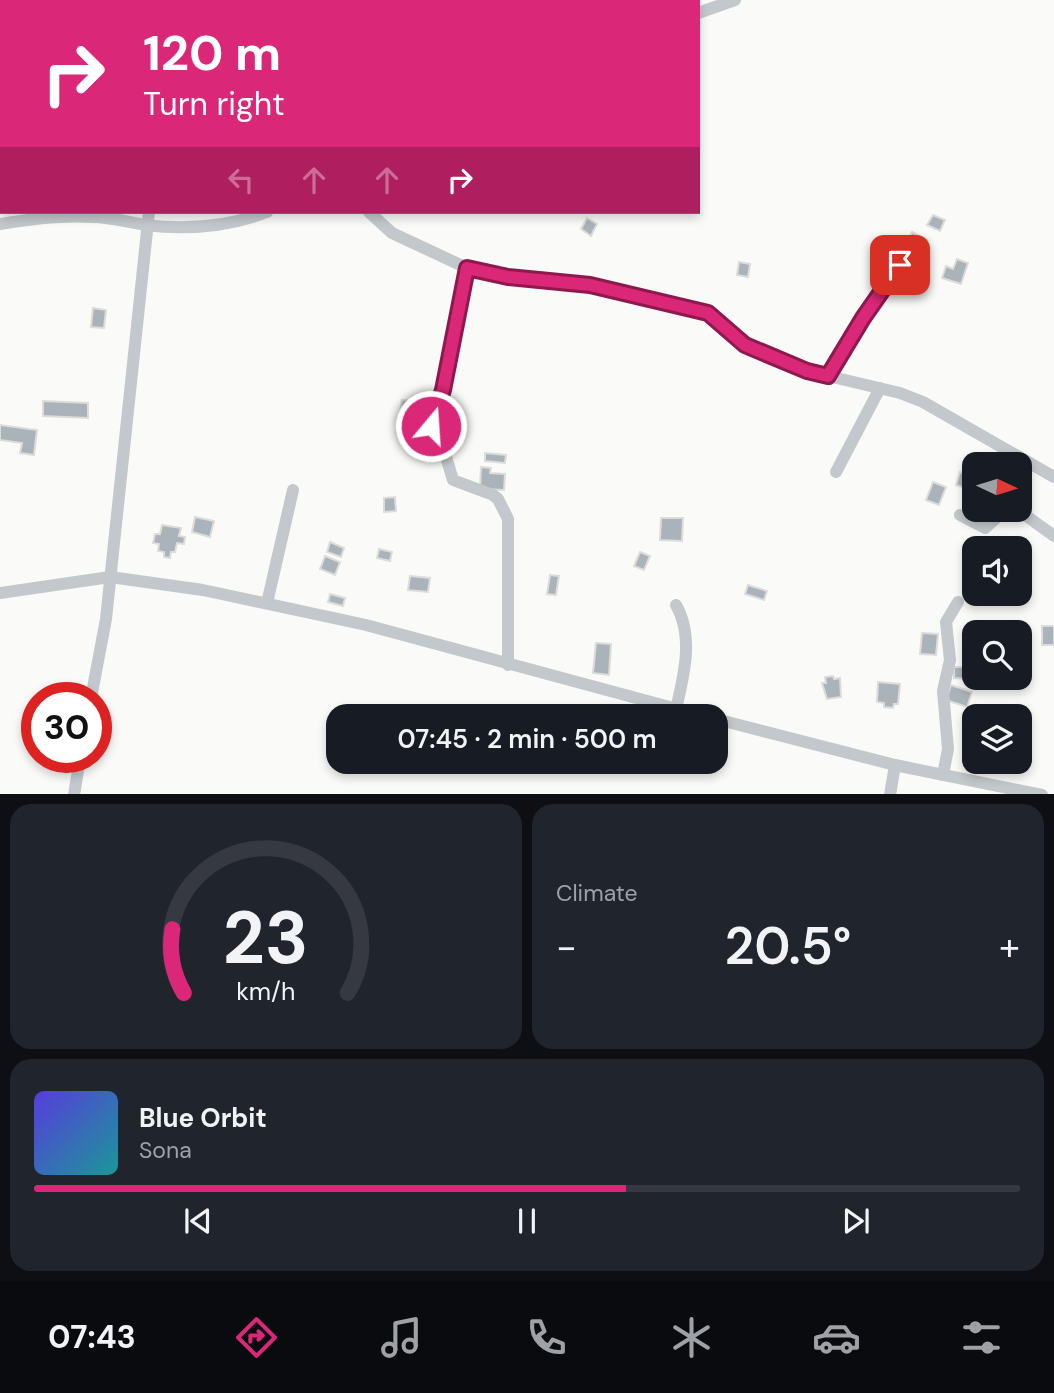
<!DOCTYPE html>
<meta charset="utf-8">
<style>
:root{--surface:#171b24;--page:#20242c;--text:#f1f3f6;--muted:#9ea1a6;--line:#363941;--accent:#db2777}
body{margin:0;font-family:"DM Sans",sans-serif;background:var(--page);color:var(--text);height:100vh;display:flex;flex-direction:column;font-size:26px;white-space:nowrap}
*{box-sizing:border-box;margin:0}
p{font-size:23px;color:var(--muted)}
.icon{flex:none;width:38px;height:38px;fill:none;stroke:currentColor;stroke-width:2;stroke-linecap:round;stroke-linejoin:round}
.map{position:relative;height:794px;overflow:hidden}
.side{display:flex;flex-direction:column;gap:10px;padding:10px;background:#0d0f14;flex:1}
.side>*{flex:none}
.banner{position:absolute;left:0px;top:0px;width:700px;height:214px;box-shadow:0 4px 10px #0003;background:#db2777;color:#fff;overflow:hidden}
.needle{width:46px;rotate:94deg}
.controls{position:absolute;left:962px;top:452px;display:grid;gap:14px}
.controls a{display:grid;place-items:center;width:70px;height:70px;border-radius:14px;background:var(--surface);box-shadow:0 4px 10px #0003;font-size:35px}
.speed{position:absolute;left:21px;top:682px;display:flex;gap:14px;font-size:35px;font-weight:700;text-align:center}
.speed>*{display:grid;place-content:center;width:91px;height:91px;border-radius:50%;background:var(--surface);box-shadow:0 4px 10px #0003;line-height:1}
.speed .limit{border:10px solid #d22;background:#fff;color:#111}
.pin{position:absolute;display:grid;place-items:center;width:60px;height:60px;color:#fff;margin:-30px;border-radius:14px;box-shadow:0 4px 10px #0006}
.me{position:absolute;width:77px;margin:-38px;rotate:18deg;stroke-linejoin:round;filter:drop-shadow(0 0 5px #0008)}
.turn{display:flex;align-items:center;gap:24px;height:147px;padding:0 28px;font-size:32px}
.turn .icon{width:91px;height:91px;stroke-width:2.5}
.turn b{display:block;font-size:49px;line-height:60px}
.lanes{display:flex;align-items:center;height:66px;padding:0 28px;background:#0003;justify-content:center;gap:35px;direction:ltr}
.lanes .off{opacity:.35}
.big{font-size:52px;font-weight:600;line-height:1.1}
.side .tile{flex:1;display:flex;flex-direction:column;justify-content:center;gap:10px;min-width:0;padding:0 24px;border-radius:21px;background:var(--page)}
.side .dial{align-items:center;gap:0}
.dial svg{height:182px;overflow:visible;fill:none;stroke:var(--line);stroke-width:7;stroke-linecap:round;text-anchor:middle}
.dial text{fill:var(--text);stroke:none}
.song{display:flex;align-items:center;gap:21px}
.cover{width:84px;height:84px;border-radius:10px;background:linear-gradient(135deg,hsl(250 70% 55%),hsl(180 70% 35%))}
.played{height:7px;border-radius:4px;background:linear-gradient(90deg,var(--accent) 60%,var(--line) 60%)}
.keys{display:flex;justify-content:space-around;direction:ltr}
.heat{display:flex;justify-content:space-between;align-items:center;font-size:38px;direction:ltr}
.side .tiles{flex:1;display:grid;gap:10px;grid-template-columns:1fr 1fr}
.tile:last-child{grid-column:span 2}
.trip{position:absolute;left:326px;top:704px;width:402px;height:70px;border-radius:21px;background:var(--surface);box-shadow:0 4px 10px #0003;font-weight:600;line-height:70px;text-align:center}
.dock{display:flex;height:112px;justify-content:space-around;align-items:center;background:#090b0e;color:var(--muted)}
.dock .icon{width:49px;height:49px}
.dock .selected{color:var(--accent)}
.dock b{font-size:32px;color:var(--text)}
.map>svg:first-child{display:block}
.building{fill:#aab3b9;stroke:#dcdcda;stroke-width:2}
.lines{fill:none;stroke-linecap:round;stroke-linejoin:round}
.minor{stroke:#c3c8cc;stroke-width:12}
.route-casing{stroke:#8e194d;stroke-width:18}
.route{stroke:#db2777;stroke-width:12}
</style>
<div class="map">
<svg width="1054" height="795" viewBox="0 0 1054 795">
<rect width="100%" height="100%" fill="#fafaf8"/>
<!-- building -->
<g class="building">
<path d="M933 215 945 220 940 231 927 225Z"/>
<path d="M587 218 597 224 591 236 581 229Z"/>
<path d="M912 232 927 240 920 254 915 251 913 256 906 253 908 249 904 247Z"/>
<path d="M957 259 968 263 961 284 942 278 946 266 953 269Z"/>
<path d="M739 262 750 264 748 277 737 275Z"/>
<path d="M93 308 106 310 104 328 91 327Z"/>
<path d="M402 400 412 401 409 419 399 418Z"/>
<path d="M43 401 88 403V418L43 416Z"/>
<path d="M418 406 430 407 428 428 415 427Z"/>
<path d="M445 412 460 414 457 434 441 432 442 427 437 426 439 417H444Z"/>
<path d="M0 425 37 430 34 455 20 453 22 443 0 440Z"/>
<path d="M485 453 506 455 505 463 485 461Z"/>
<path d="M481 467 491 468 490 473 505 474 504 490 480 489Z"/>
<path d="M960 472 971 476 968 489 956 485Z"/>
<path d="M933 482 946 487 939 505 926 500Z"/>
<path d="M395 497 396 511 384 512V498Z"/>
<path d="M195 517 214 521 210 537 192 532Z"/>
<path d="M661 518H683L682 541 660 540Z"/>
<path d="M162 525 181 528 179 536 185 537 184 544 177 543 175 552H171L170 558 164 557V552L158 551 159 544 153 543 155 534H160Z"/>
<path d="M330 542 344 548 341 557 327 552Z"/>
<path d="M379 549 392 552 390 561 377 558Z"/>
<path d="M640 552 650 556 644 570 634 566Z"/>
<path d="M325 556 340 562 335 575 320 569Z"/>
<path d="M550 575 559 576 556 595 547 594Z"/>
<path d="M410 576 430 578 428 592 408 590Z"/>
<path d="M748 585 767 591 764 600 745 594Z"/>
<path d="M330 594 345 598 343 606 328 602Z"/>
<rect x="1042" y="626" width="12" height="19"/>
<path d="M922 633 938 634 936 655 920 654Z"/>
<path d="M596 643 611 644 609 675 593 673Z"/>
<path d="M954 667H971V679L954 678Z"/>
<path d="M833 676 834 679 840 678 841 697 827 699 822 683H826L825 677Z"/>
<path d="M878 682 900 684 898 704H894L893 708 884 707V703L877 702Z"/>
<path d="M951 685 972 692 967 707 946 700Z"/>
</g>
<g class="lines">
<!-- minor -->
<g class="minor">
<path d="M402 0V2"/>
<path d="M175 2V0"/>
<path d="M477 2 479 0"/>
<path d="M698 13 735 0"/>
<path d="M369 212 392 233 467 268 508 277 590 285 708 313 745 345 807 371 900 393 923 402 1054 477"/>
<path d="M0 224C30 219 61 215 92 217 110 217 127 222 145 225 187 230 228 227 267 212"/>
<path d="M467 268 443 390 431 426 443 447 453 480 493 495 498 499 508 519V665"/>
<path d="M828 376 863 318 900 265"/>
<path d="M836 472 880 388"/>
<path d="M960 515 985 528 1005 510 1025 515 1054 536"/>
<path d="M0 593 110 577 203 590 366 625 703 716"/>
<path d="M267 603 293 490"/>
<path d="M91 698 106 619 149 212"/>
<path d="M676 709C684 675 694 637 676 605"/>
<path d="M716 719 895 765 1042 795"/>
<path d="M943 775 948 749 943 691 950 660 946 622 958 602"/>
<path d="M74 795 80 758"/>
<path d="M890 795 895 765"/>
</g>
</g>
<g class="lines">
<defs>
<path id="route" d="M431 426 443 390 467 268 508 277 590 285 708 313 745 345 807 371 828 376 863 318 900 265"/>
</defs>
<!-- route casing -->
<use href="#route" class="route-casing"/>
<!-- route -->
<use href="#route" class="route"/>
</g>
</svg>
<div class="controls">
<a><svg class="needle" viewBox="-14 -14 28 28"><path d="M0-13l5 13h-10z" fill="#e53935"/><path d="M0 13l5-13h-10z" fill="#9ea1a6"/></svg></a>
<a><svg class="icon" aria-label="sound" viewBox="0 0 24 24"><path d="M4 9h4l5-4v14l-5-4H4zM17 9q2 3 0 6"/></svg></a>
<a><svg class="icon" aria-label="search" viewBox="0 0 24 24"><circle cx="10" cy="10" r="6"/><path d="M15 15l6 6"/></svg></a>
<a><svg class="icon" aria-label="layers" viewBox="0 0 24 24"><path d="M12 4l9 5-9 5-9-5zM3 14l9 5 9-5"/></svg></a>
</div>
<div class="speed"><div class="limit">30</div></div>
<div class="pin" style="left:900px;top:265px;background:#d93025"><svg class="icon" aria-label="arrive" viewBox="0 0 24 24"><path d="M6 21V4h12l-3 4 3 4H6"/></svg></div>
<svg class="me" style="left:431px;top:426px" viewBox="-20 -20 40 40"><circle r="17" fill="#db2777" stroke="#fff" stroke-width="3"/><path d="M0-11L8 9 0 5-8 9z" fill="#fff"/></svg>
<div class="trip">07:45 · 2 min · 500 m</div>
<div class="banner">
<div class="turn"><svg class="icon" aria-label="right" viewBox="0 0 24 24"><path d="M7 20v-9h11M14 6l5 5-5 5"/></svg><div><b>120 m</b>Turn right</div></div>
<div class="lanes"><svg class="icon off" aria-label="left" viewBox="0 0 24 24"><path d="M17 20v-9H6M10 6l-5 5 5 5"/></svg><svg class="icon off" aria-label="ahead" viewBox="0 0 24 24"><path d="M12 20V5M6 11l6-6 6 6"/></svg><svg class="icon off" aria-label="ahead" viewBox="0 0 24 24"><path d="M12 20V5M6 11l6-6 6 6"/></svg><svg class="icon" aria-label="right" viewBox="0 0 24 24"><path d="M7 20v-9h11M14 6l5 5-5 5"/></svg></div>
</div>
</div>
<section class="side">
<div class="tiles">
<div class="tile dial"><svg viewBox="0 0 100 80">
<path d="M14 69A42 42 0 1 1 86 69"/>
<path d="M14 69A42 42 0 0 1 9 41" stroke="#db2777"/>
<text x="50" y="56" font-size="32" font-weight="700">23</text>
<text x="50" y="72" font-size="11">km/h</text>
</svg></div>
<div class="tile"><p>Climate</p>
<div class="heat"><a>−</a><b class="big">20.5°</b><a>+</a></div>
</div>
<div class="tile">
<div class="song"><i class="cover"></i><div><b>Blue Orbit</b><p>Sona</p></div></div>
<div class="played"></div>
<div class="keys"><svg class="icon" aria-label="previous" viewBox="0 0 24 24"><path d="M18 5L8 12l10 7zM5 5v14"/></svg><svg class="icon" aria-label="pause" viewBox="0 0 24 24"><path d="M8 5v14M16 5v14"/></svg><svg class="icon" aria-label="next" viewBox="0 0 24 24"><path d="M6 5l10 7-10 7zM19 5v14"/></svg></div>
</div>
</div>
</section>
<nav class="dock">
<b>07:43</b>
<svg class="icon selected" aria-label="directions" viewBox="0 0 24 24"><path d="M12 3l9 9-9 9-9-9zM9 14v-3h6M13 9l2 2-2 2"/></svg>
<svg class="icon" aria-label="music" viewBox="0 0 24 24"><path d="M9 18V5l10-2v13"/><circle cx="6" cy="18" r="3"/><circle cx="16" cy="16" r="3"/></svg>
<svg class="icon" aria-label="phone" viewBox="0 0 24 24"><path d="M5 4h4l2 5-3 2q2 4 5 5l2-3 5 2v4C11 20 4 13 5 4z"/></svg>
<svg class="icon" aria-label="climate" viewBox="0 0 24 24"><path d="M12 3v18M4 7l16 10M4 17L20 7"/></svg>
<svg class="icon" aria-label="car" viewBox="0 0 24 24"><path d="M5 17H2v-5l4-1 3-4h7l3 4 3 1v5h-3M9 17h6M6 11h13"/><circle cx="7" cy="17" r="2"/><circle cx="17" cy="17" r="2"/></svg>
<svg class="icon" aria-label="filters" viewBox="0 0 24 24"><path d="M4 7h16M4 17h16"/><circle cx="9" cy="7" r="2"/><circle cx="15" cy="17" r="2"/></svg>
</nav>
